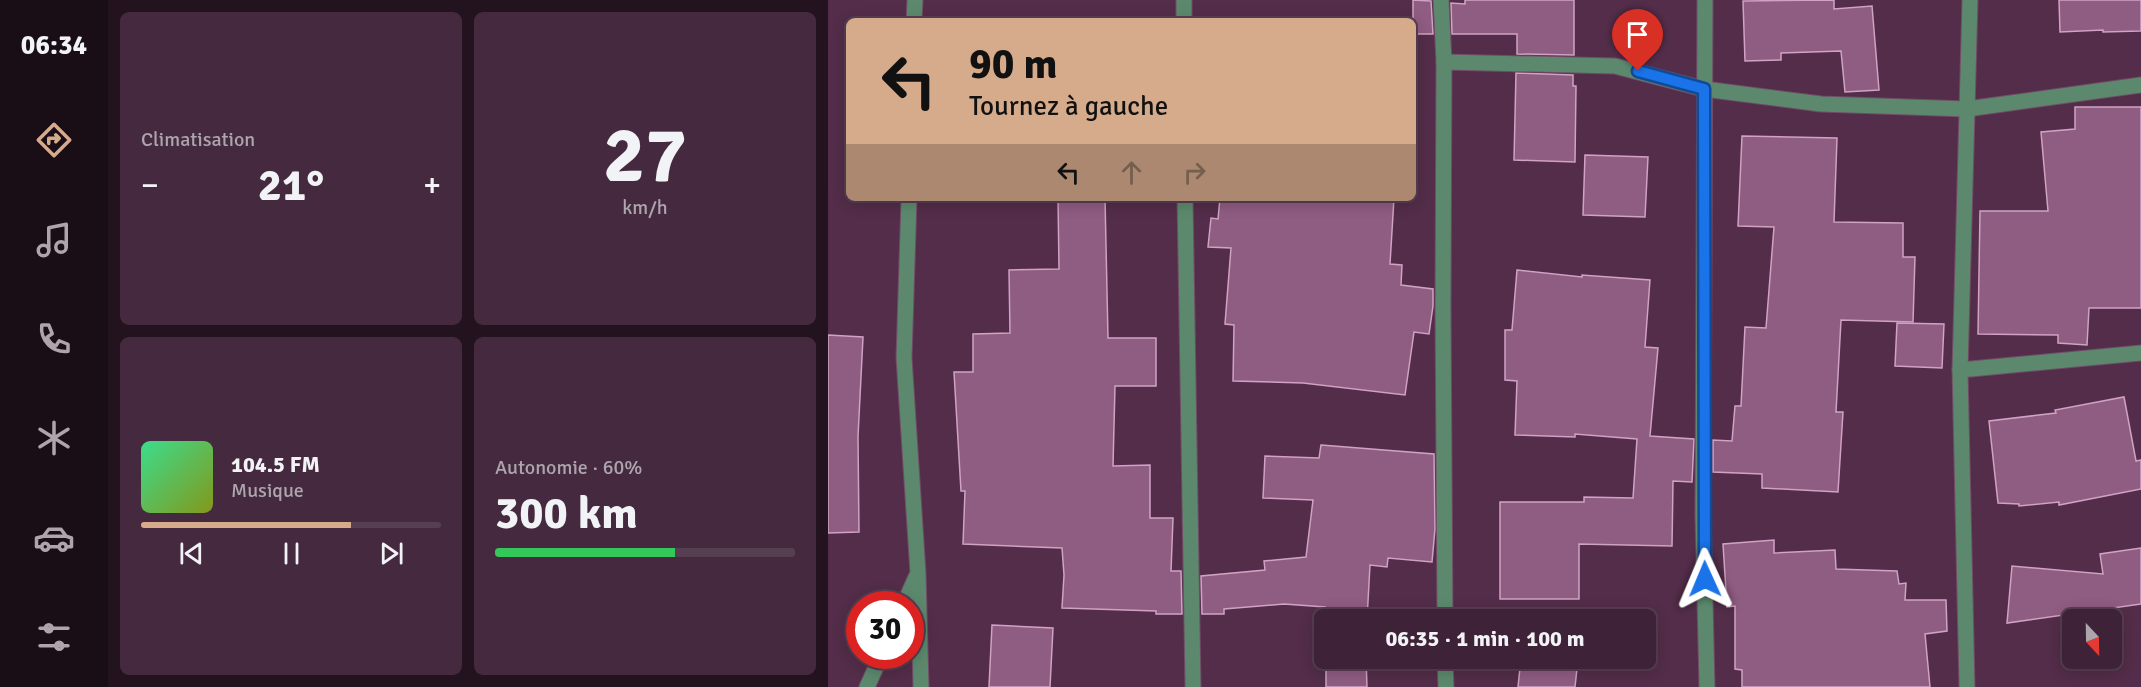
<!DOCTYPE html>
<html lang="fr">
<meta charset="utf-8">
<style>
:root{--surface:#3e2237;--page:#452a3f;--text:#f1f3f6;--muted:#ada4ad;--line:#573f52;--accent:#d6ab8b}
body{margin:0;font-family:Signika,sans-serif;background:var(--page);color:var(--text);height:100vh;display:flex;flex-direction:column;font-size:22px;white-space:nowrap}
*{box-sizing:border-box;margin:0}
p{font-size:20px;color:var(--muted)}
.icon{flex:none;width:33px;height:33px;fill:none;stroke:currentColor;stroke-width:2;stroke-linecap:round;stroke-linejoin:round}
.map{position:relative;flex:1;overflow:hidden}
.panel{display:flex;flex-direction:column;gap:12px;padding:12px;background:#22131e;width:720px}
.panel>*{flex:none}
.hud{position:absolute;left:18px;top:18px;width:570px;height:183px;border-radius:9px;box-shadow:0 3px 15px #0003,0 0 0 2px var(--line);background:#d6ab8b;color:#111;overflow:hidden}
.needle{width:39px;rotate:158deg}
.tools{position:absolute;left:1234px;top:609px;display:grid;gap:12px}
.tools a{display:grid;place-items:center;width:60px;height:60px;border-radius:9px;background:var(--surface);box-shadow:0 3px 15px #0003,0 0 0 2px var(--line);font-size:30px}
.speed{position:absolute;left:18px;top:591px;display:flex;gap:12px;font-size:30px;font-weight:700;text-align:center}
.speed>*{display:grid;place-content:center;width:78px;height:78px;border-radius:50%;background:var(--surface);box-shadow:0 3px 15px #0003,0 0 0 2px var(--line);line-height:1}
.speed .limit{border:9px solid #d22;background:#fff;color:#111}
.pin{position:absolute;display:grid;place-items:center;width:51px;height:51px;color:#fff;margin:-62px -26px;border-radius:50% 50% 50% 0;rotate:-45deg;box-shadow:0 0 6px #0007}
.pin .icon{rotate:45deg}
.me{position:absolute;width:66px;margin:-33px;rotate:359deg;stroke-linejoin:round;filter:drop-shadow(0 0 4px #0008)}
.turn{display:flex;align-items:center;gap:21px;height:126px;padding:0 24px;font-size:27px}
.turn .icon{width:78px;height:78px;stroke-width:2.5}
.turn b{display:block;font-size:42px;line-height:51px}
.lanes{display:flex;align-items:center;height:57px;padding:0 24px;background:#0003;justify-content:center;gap:30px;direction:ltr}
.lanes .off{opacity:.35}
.big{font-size:45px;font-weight:700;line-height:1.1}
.panel .tile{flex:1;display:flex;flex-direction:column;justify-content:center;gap:9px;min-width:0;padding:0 21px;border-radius:9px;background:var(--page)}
.panel .dial{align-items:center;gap:0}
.dial b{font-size:78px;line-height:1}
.song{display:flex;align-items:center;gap:18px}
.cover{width:72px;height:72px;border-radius:9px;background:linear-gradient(135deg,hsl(150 70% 55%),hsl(70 70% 35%))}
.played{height:6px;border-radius:3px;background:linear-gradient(90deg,var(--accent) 70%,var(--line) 70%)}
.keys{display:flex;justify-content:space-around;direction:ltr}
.heat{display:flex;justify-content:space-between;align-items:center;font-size:33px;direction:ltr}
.charge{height:9px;border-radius:4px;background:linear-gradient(90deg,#34c759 60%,var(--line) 0)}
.panel .tiles{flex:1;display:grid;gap:12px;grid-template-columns:repeat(2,1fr)}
.trip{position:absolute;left:486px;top:609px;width:342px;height:60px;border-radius:9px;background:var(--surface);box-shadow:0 3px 15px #0003,0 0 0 2px var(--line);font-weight:700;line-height:60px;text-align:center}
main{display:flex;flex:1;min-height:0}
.dock{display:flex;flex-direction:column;width:108px;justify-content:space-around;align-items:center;background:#190e16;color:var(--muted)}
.dock .icon{width:42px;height:42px}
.dock .selected{color:var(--accent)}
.dock b{font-size:27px;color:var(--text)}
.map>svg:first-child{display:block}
.building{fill:#8f5c82;stroke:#d0a2c3;stroke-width:1.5}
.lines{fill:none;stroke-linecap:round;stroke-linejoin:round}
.minor-casing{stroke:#704c66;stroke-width:17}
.minor{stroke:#5c896d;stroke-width:15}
.route-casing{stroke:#114b97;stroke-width:15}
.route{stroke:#1a73e8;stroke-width:10}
</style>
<main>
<nav class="dock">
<b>06:34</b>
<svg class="icon selected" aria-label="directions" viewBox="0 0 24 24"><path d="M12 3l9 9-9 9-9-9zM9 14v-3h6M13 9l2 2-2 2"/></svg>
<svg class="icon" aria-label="music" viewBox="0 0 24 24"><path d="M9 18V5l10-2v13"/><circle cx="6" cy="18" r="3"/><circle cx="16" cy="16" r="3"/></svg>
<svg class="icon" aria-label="phone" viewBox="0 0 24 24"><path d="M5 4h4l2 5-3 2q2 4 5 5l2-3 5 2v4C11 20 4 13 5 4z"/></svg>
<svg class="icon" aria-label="climate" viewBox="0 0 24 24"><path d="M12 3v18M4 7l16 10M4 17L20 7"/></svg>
<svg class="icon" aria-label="car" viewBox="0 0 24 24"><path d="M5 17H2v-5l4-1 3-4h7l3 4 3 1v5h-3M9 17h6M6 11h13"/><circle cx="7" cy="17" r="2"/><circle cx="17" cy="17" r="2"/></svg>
<svg class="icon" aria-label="filters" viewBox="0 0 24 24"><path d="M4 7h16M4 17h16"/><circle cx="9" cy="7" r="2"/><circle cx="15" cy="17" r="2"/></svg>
</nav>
<section class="panel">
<div class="tiles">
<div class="tile"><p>Climatisation</p>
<div class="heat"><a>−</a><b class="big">21°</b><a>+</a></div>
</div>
<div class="tile dial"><b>27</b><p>km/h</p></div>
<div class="tile">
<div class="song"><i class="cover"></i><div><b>104.5 FM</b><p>Musique</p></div></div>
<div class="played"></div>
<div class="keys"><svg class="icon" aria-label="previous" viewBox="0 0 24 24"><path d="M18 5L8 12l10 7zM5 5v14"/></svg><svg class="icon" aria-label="pause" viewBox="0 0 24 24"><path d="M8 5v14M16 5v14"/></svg><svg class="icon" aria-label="next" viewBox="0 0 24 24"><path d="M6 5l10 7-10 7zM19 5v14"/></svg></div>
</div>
<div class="tile"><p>Autonomie · 60%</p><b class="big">300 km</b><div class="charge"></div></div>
</div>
</section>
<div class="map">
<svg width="1313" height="687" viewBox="0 0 1313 687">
<rect width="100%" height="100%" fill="#532d49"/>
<!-- building -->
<g class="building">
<path d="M585 0 603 1 605 34H585Z"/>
<path d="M637 0H746V55L689 54V34H624L623 3 637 4Z"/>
<path d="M1006 0V9L1044 6 1051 90 1017 92 1013 51 953 53V60L917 61 915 1Z"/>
<path d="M1231 0H1313V31L1275 32V30L1232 32Z"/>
<path d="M688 73 745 75V86H748L747 162 686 160Z"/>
<path d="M1247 107H1313V308H1261L1259 345 1230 343V335L1150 334 1152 211H1220L1213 132 1247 129Z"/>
<path d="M914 136 1009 138 1006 222 1075 223V257H1087L1085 322 1013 320 1008 412H1015L1010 492 934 488V474L885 472V440L904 441 907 406H913L917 327 938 328 946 227 910 226Z"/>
<path d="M757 155 820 157 817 217 755 215Z"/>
<path d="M230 198H277L280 338H328V386H287L285 466 322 465V518H345L343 571H353L354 614H328V611L234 608 236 575 234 548 135 544 137 491H133L126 372H145V334L182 333 181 270 231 269Z"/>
<path d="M392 198H566L562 264 574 265 573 285 605 289V306L601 334 586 332 577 395 475 383 405 381 406 325 397 324 403 248 380 247 383 218 390 219Z"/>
<path d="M689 270 754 277V275L822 280 817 347 830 348 822 436 866 439 864 482 845 481 844 546 751 544V599H672V502H756V497L805 498 809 439 747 434V437L687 435 689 381 677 380V330H684Z"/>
<path d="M1069 323 1116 324 1114 368 1067 366Z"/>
<path d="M0 335 35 337 30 437 31 532 0 533Z"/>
<path d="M1296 397 1308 461 1313 460V489L1231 505V502L1191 506V504L1170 503 1161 421 1228 413 1227 410Z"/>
<path d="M493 445 606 454 607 529 604 562 560 558 559 567 542 565 539 620H497V607L456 604 396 609V614H374L373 576 437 570 436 561 478 557 485 500 435 498 437 456 491 458Z"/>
<path d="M946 540V553L1007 550 1008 569 1069 571 1071 584 1078 583 1077 600H1118L1119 631 1097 634 1102 687H914V670L907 669V606L899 607 895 544Z"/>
<path d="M1313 548V604L1179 623 1184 566 1275 574 1272 554Z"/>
<path d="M164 625 225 628 222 687H161Z"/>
<path d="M498 658H538L539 687H498Z"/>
<path d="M693 658 750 659 747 687H690Z"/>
</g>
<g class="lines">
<defs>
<g id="minor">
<path d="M356 0V21"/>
<path d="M613 0 616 62 615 308 617 620"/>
<path d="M877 0 875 514 879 687"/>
<path d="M86 21 87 0"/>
<path d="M616 62 787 66 876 89 993 104 1139 109 1313 85"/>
<path d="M81 198 76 358 90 573 93 687"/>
<path d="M357 198 365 687"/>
<path d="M1132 370 1313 353"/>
<path d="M76 604 88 577"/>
<path d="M617 658 618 687"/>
<path d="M39 687 53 656"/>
<path d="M1139 687 1132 370 1142 0"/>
</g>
</defs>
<!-- minor casing -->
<use href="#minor" class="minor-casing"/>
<!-- minor -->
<use href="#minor" class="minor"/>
</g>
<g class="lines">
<defs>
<path id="route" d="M810 71 876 89 877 579"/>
</defs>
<!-- route casing -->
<use href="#route" class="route-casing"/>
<!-- route -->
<use href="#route" class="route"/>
</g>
</svg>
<div class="tools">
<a><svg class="needle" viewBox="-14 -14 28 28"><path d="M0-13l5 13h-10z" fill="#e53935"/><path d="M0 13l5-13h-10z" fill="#ada4ad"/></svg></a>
</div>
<div class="speed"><div class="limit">30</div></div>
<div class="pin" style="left:810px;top:71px;background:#d93025"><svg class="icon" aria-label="arrive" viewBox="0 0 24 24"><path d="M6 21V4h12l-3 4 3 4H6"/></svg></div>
<svg class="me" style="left:877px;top:579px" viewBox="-20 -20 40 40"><path d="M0-17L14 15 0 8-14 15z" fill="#1a73e8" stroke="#fff" stroke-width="4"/></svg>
<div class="trip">06:35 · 1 min · 100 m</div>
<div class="hud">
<div class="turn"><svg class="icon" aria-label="left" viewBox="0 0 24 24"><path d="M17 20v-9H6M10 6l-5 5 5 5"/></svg><div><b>90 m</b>Tournez à gauche</div></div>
<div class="lanes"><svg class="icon" aria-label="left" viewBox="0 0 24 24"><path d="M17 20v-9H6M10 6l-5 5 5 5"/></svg><svg class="icon off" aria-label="ahead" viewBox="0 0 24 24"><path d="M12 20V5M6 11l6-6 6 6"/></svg><svg class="icon off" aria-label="right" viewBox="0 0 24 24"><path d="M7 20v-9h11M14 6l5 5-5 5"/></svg></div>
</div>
</div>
</main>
